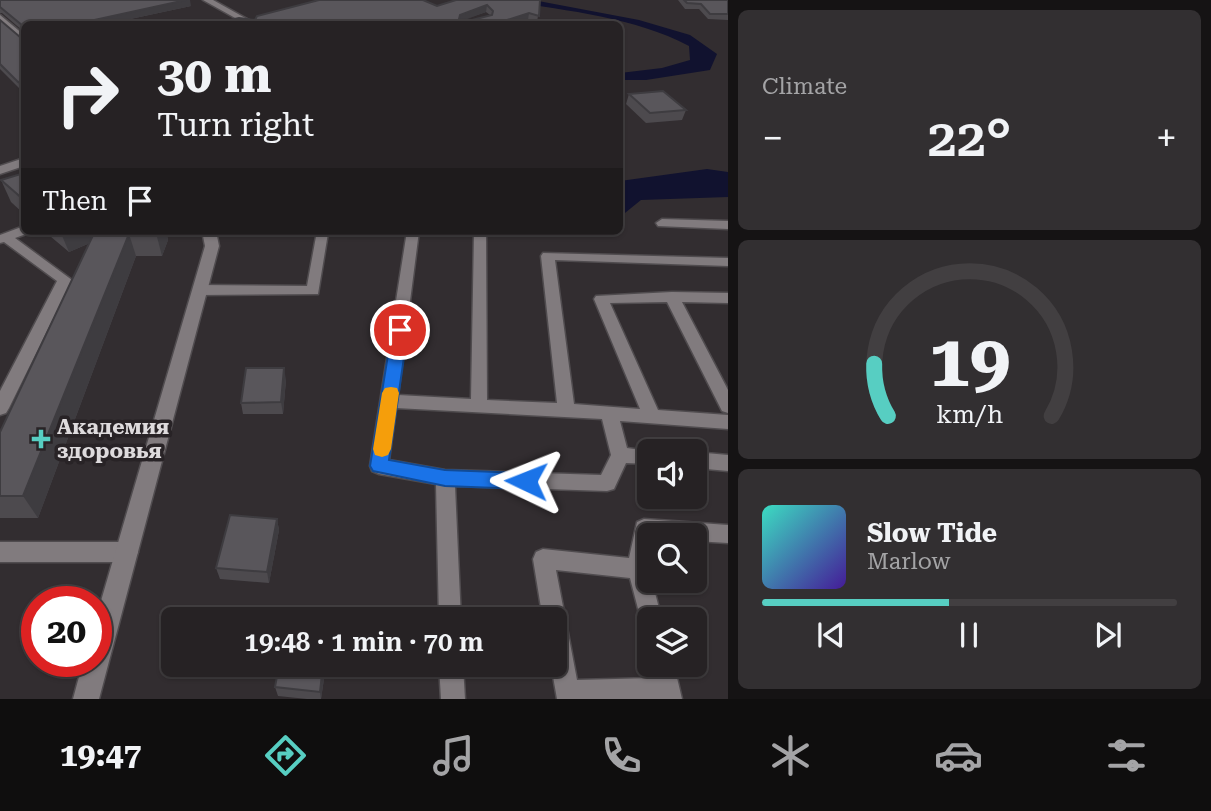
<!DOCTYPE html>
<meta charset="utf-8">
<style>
:root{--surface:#262224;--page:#322f31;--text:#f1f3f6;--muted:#a4a4a6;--line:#423f41;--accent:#57cec2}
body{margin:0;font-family:"Roboto Serif",serif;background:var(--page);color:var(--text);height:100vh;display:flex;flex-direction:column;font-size:26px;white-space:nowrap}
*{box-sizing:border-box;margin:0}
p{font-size:23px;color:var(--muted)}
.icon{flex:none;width:38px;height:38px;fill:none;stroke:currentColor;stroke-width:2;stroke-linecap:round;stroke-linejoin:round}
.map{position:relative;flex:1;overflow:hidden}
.sheet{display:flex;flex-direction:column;gap:10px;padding:10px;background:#151314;width:483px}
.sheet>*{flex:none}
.guide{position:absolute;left:21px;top:21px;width:602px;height:214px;border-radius:10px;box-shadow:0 2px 5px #0004,0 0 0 2px var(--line);background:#262224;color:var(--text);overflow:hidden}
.tools{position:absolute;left:637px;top:439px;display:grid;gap:14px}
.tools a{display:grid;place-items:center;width:70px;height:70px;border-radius:10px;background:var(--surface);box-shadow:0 2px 5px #0004,0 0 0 2px var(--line);font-size:35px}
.speed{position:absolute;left:21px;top:586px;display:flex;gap:14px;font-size:35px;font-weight:700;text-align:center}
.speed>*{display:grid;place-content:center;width:91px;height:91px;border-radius:50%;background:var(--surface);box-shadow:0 2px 5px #0004,0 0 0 2px var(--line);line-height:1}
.speed .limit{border:10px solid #d22;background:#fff;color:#111}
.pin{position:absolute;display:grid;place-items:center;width:60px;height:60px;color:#fff;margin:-30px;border:4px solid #fff;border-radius:50%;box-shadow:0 2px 7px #0007}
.me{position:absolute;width:77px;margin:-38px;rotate:272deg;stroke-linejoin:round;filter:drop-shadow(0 0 5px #0008)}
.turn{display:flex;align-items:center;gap:24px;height:147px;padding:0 21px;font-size:32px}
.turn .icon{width:91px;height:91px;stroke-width:2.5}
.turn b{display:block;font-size:49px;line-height:60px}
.then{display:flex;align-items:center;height:66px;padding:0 21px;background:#0003;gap:14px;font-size:26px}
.big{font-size:52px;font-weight:600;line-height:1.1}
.sheet .card{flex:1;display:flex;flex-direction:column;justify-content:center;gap:10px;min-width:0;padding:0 24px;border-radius:10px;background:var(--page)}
.sheet .dial{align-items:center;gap:0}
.dial svg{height:182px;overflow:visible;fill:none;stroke:var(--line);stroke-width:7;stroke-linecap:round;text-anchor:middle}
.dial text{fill:var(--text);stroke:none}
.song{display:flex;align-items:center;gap:21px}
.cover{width:84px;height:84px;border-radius:10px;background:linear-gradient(135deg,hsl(170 70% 55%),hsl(260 70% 35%))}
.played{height:7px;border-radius:4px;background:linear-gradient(90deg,var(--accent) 45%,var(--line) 45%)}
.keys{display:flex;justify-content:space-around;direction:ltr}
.heat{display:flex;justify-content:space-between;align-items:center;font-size:38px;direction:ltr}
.trip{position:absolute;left:161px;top:607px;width:406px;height:70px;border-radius:10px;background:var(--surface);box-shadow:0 2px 5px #0004,0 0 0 2px var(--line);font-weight:600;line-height:70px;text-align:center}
.menu{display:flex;height:112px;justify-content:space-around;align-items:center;background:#0f0e0e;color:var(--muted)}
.menu .icon{width:49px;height:49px}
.menu .on{color:var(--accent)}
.menu b{font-size:32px;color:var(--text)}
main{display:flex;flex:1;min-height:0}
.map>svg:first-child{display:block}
.water{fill:#11122f}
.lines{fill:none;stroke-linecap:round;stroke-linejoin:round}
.service-casing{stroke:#504c4f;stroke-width:3}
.minor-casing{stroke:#504c4f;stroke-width:3}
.tertiary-casing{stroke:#504c4f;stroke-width:3}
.service{fill:#817b7e;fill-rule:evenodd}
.minor{fill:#817b7e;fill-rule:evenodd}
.tertiary{fill:#817b7e;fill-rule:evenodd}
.wall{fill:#4d4a4e;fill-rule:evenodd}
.shaded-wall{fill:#3e3c40}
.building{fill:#59565b;stroke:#3e3c40;stroke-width:2;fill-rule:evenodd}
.route{fill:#1a73e8;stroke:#114b97;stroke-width:2}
.slow{fill:#f59e0b}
.poi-dot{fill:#57cec2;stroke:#282326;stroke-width:2.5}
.labels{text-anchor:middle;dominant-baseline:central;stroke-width:7;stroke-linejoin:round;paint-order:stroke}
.poi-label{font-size:21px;font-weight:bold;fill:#dedbdd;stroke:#282326;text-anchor:start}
</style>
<main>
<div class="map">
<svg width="728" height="699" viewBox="0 0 728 699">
<rect width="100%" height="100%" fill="#322d30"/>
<!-- water -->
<g class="water">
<path d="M502 0H533L639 20 690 35 717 54 710 70 646 80H620V73L662 68 690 60 689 46C632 16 565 11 502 0Z"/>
<path d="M707 169 728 172V197L641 200 620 217V181Z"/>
</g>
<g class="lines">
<defs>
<g id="service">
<path d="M662 219 728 221V229L658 226 656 223Z"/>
<path d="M24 226V231H30L29 233 15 238 72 280 9 408 6 413 0 415V391L57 281 4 242 0 243V235Z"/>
<path d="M317 231 328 233 318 294 200 295 193 290 200 285 307 286Z"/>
<path d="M407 231H419L398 395 471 399 474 234H484L486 237 487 400 557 403 541 256 543 253 728 258V266L555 260 574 404 640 409 594 299 596 296 672 292 728 293V303L682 302 728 390V413L722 411 667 302 610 303 658 410 728 415V429L620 421 627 448 655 452H649V464L626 463 614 489 607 491 455 486 461 620H439L436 484 379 474 372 471 370 466ZM396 408 602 419 611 455 601 475 445 470 389 460Z"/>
<path d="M695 452 728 455V471L695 468Z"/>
<path d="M644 519 728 525V543L695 541V536H649V581H652L662 620H649V630L643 628 630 578 556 570 577 680 653 678 650 665H674L682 699H557L551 665H555V620H543L533 559 536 552 543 549 629 558 637 522Z"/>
<path d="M0 542H128L135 545 138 552 135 559 128 562H0Z"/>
<path d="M439 665H463L465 699H441Z"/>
</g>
<g id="minor">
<path d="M203 0H213L256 24H246Z"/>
<path d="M24 158V166L0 174V166Z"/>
</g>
<g id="tertiary">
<path d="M0 15 24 35V42L0 22Z"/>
<path d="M202 231H216L219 246 99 699H73L83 662H96V618L205 246Z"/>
</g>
</defs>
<!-- service casing -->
<use href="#service" class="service-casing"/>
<!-- minor casing -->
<use href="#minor" class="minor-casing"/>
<!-- tertiary casing -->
<use href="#tertiary" class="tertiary-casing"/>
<!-- service -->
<use href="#service" class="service"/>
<!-- minor -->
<use href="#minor" class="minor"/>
<!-- tertiary -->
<use href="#tertiary" class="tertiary"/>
</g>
<!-- wall -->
<g class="wall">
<path d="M0 0 191 6 107 24H24V89L21 90 0 69V20L20 37H23V31L2 13H0Z"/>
<path d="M540 0 537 23 528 20 515 24H217L216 23ZM486 12 490 15 472 20 465 19Z"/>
<path d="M678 0H728V20L708 19 699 9H685Z"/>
<path d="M629 94 686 110 682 120 646 123 626 104Z"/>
<path d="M24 173V214L11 202 1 180Z"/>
<path d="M44 231H166L168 240 162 256H136L38 518H0V432L90 243 69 252Z"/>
<path d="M286 380 283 414H243L241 403Z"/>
<path d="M277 519 279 530 269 583 220 579 216 568Z"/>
<path d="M326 665 321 699H307L278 696 275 687Z"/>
</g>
<!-- shaded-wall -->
<g class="shaded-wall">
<path d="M186 0H190L191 6 107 24H91L90 21Z"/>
<path d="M487 5 486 12 459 22 460 15Z"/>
<path d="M529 13 528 20 515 24H495Z"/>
<path d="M24 80V89L21 90 18 82Z"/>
<path d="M60 231H112L113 233 69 252Z"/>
<path d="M156 231H166L168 240 162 256 156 233Z"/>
<path d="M129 234 136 256 38 518 23 496Z"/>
<path d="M284 368 286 380 283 414 281 402Z"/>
<path d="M277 519 279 530 269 583 267 572Z"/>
<path d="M323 665H326L321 699 320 692Z"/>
</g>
<!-- building -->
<g class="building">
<path d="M0 0H186L90 21 95 24H24V81L18 82 0 64V20L20 37H23V26L0 7Z"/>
<path d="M319 0H423L437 6 456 0H540L539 16 529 13 495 24H219L216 23 239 18 255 20 257 16ZM487 5 493 11 492 15 472 20 459 19 460 15Z"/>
<path d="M684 0H728V14H710L701 4 687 3Z"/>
<path d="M663 91 686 110 650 113 629 94Z"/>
<path d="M24 173V200L1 180Z"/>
<path d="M95 231H156V233L129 234 23 496H0V432Z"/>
<path d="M246 368H284L281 402 241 403Z"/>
<path d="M230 515 277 519 267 572 216 568Z"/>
<path d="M289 609 330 612 329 620H287Z"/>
<path d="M279 665H323L320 692 275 687Z"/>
</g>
<!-- route -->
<path class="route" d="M400 325 408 330 389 460 445 470 526 473 533 475 535 481 533 486 526 489 445 486 373 471 370 466 392 330Z"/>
<!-- slow -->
<path class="slow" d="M391 387 397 388 399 393 391 449 388 455 382 457 375 455 373 449 382 393 385 388Z"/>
<!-- markers -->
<path class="poi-dot" d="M37.5 428.5h7v7h7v7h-7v7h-7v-7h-7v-7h7z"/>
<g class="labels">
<!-- poi labels -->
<g class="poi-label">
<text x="57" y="427">Академия<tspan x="57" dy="24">здоровья</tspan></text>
</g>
</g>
</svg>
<div class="tools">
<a><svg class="icon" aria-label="sound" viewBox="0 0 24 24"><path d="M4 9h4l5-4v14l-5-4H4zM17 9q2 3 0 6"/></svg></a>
<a><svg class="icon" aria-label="search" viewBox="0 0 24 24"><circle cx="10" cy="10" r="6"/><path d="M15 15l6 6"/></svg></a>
<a><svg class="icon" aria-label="layers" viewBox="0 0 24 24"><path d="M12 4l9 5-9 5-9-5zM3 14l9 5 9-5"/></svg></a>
</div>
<div class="speed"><div class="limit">20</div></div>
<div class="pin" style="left:400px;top:330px;background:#d93025"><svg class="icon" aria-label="arrive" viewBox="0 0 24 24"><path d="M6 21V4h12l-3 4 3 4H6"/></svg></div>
<svg class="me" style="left:526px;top:481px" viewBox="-20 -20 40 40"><path d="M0-17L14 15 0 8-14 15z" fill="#1a73e8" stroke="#fff" stroke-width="4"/></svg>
<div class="trip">19:48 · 1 min · 70 m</div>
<div class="guide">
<div class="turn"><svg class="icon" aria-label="right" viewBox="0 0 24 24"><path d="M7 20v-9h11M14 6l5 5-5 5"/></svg><div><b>30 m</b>Turn right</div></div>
<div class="then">Then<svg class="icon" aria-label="arrive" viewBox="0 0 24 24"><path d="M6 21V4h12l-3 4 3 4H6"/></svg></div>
</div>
</div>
<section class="sheet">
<div class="card"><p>Climate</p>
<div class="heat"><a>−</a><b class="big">22°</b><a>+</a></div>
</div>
<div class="card dial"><svg viewBox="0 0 100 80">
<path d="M14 69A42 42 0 1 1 86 69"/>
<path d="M14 69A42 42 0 0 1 8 46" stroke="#57cec2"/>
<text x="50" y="56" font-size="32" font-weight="700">19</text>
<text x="50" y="72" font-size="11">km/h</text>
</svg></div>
<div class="card">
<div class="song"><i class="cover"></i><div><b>Slow Tide</b><p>Marlow</p></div></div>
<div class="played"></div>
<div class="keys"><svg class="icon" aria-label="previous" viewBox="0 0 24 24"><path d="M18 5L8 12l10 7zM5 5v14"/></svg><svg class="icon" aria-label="pause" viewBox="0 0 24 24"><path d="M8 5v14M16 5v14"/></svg><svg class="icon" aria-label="next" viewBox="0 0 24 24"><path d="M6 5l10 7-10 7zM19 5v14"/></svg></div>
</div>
</section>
</main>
<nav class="menu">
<b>19:47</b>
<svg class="icon on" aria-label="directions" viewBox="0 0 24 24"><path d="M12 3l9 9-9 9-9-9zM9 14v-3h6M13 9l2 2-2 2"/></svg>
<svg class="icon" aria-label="music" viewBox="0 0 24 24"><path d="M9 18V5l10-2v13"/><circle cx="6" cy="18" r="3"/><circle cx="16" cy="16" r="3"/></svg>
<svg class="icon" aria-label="phone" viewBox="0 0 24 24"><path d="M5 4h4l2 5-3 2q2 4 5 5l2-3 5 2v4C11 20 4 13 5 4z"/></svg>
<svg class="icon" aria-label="climate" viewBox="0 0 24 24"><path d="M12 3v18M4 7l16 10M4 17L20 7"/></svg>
<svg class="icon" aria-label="car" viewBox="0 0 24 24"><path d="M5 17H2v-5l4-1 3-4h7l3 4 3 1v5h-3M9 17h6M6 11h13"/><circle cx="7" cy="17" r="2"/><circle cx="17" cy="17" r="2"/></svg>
<svg class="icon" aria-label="filters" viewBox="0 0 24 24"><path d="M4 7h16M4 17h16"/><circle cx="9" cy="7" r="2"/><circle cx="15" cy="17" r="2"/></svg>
</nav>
